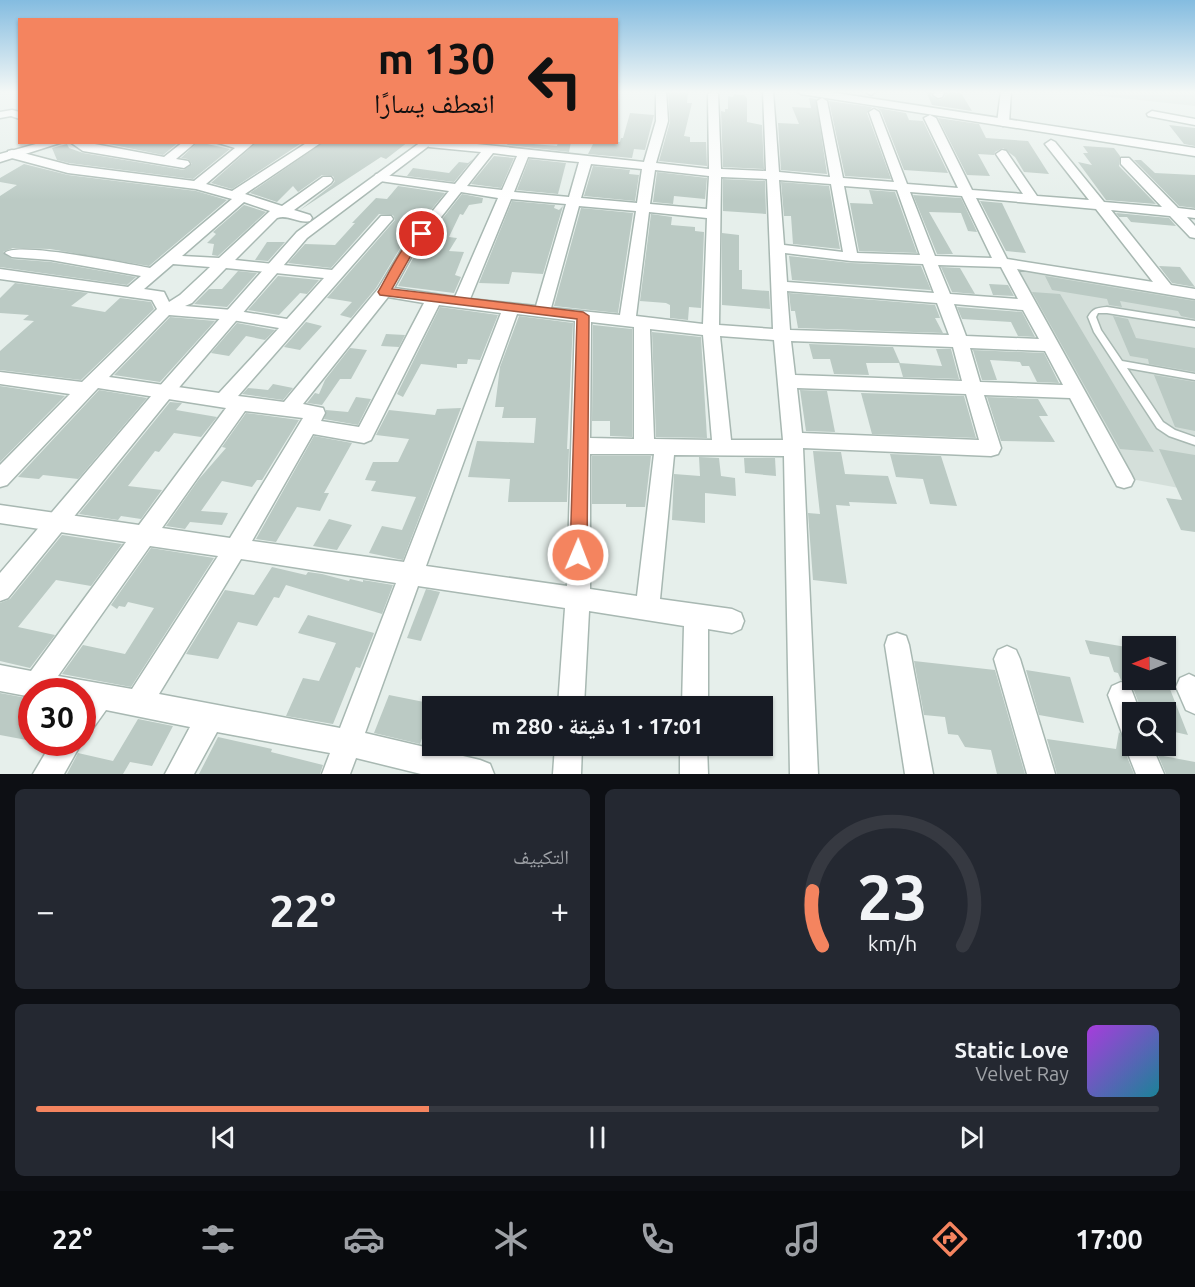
<!DOCTYPE html>
<html lang="ar">
<meta charset="utf-8">
<style>
:root{--surface:#171b24;--page:#242831;--text:#f1f3f6;--muted:#9ea1a6;--line:#363941;--accent:#f4845f}
body{margin:0;font-family:Ubuntu,"Noto Naskh Arabic",sans-serif;background:var(--page);color:var(--text);direction:rtl;height:100vh;display:flex;flex-direction:column;font-size:22px;white-space:nowrap}
*{box-sizing:border-box;margin:0}
p{font-size:20px;color:var(--muted)}
.icon{flex:none;width:33px;height:33px;fill:none;stroke:currentColor;stroke-width:2;stroke-linecap:round;stroke-linejoin:round}
.map{position:relative;height:774px;overflow:hidden;direction:ltr}
.side{display:flex;flex-direction:column;gap:15px;padding:15px;background:#0d0f14;flex:1}
.side>*{flex:none}
.banner{position:absolute;left:18px;top:18px;width:600px;height:126px;border-radius:0px;box-shadow:0 2px 4px #0004;direction:rtl;background:#f4845f;color:#111;overflow:hidden}
.needle{width:39px;rotate:269deg}
.buttons{position:absolute;left:1122px;top:636px;display:grid;gap:12px}
.buttons a{display:grid;place-items:center;width:54px;height:54px;border-radius:0px;background:var(--surface);box-shadow:0 2px 4px #0004;font-size:30px}
.speed{position:absolute;left:18px;top:678px;display:flex;gap:12px;font-size:30px;font-weight:700;text-align:center}
.speed>*{display:grid;place-content:center;width:78px;height:78px;border-radius:50%;background:var(--surface);box-shadow:0 2px 4px #0004;line-height:1}
.speed .limit{border:9px solid #d22;background:#fff;color:#111}
.pin{position:absolute;display:grid;place-items:center;width:51px;height:51px;color:#fff;margin:-26px;border:3px solid #fff;border-radius:50%;box-shadow:0 2px 6px #0007}
.me{position:absolute;width:66px;margin:-33px;rotate:1deg;stroke-linejoin:round;filter:drop-shadow(0 0 4px #0008)}
.turn{display:flex;align-items:center;gap:21px;height:126px;padding:0 24px;font-size:27px}
.turn .icon{width:78px;height:78px;stroke-width:2.5}
.turn b{display:block;font-size:42px;line-height:51px}
.big{font-size:45px;font-weight:700;line-height:1.1}
.side .widget{flex:1;display:flex;flex-direction:column;justify-content:center;gap:9px;min-width:0;padding:0 21px;border-radius:9px;background:var(--page)}
.side .dial{align-items:center;gap:0}
.dial svg{height:156px;overflow:visible;fill:none;stroke:var(--line);stroke-width:7;stroke-linecap:round;text-anchor:middle}
.dial text{fill:var(--text);stroke:none}
.song{display:flex;align-items:center;gap:18px}
.cover{width:72px;height:72px;border-radius:9px;background:linear-gradient(135deg,hsl(280 70% 55%),hsl(190 70% 35%))}
.played{height:6px;border-radius:3px;background:linear-gradient(90deg,var(--accent) 35%,var(--line) 35%)}
.keys{display:flex;justify-content:space-around;direction:ltr}
.heat{display:flex;justify-content:space-between;align-items:center;font-size:33px;direction:ltr}
.side .tiles{flex:1;display:grid;gap:15px;grid-template-columns:1fr 1fr}
.widget:last-child{grid-column:span 2}
.trip{position:absolute;left:422px;top:696px;width:351px;height:60px;border-radius:0px;background:var(--surface);box-shadow:0 2px 4px #0004;font-weight:700;line-height:60px;text-align:center;direction:rtl}
.tabs{display:flex;height:96px;justify-content:space-around;align-items:center;background:#090b0e;color:var(--muted)}
.tabs .icon{width:42px;height:42px}
.tabs .current{color:var(--accent)}
.tabs b{font-size:27px;color:var(--text)}
.map>svg:first-child{display:block}
.built{fill:#d4dfda}
.building{fill:#bbcac4}
.lines{fill:none;stroke-linecap:round;stroke-linejoin:round}
.service-casing{stroke:#a8b8b2;stroke-width:3}
.minor-casing{stroke:#a8b8b2;stroke-width:3}
.tertiary-casing{stroke:#a8b8b2;stroke-width:3}
.service{fill:#fff;fill-rule:evenodd}
.minor{fill:#fff;fill-rule:evenodd}
.tertiary{fill:#fff;fill-rule:evenodd}
.route{fill:#f4845f;stroke:#9f563e;stroke-width:1.5}
</style>
<div class="map">
<svg width="1195" height="774" viewBox="0 0 1195 774">
<rect width="100%" height="100%" fill="#e6efeb"/>
<!-- built -->
<g class="built">
<path d="M1055 91H1195V106Z"/>
<path d="M1013 268 1195 296V491L1131 479Z"/>
</g>
<!-- building -->
<g class="building">
<path d="M668 91 688 92 687 103H692L684 136 690 137V142H706L707 166 659 161 670 122Z"/>
<path d="M926 91H932L931 96 939 100 944 98 947 91 961 93 972 111 932 105Z"/>
<path d="M734 94 744 95 747 98V122L762 125 764 169 723 167 721 111 725 112V109H728V96L733 97Z"/>
<path d="M809 98 816 99 827 174 781 170 778 123 799 124 792 107 811 108Z"/>
<path d="M829 101 872 107 867 113 891 179 845 176Z"/>
<path d="M877 108 906 113 909 120 923 121 948 173 904 170 881 111Z"/>
<path d="M630 113 654 115 645 150 634 149 632 158 588 154 594 142H620L621 138H623Z"/>
<path d="M938 118 979 124 986 138 1028 141 1049 174 1024 172 1015 157 1003 148 995 152 994 155 978 154 990 176 967 175Z"/>
<path d="M1169 125 1195 128V146L1184 144Z"/>
<path d="M99 142H179L163 155Z"/>
<path d="M198 142 230 149 193 179 69 163 57 160 52 148 67 144 69 148 83 153 184 170 192 164 188 159 181 158Z"/>
<path d="M257 142H303L232 189 211 183Z"/>
<path d="M324 142H408L386 159 381 157 300 210 332 185 335 181 333 176 322 175 298 192 293 186 277 202 250 193Z"/>
<path d="M509 142 557 146 558 142H571L569 152 507 145Z"/>
<path d="M1083 146 1114 148 1120 156 1119 166 1156 204 1106 200 1078 162 1092 165 1083 153H1088Z"/>
<path d="M494 156 514 158 501 188 471 184Z"/>
<path d="M473 159 454 182 407 176 413 168 449 173 459 162 468 163Z"/>
<path d="M529 159 566 163 558 194 517 190Z"/>
<path d="M1134 160H1141L1155 173 1195 175V208L1179 206Z"/>
<path d="M24 164 68 175 196 191 227 200 149 266 50 249 13 248 3 252 12 259 51 262 136 277 127 285 0 267V196L17 185 0 182V178Z"/>
<path d="M593 166 630 170 629 174 639 175 635 201 584 196Z"/>
<path d="M657 172 707 178 705 199 674 196 673 204 653 202Z"/>
<path d="M723 179 765 181 766 214 723 211Z"/>
<path d="M781 182 829 186 840 249 793 244 791 216H784Z"/>
<path d="M398 186 445 193 402 245 376 288 351 318 340 315 352 302 327 298 395 220 393 215 379 214 331 268 288 263 305 244 335 245 355 223H352L376 198 387 199Z"/>
<path d="M869 190 895 192 917 253 859 251 850 203 873 204Z"/>
<path d="M462 194 483 198 482 203 469 205 463 215 460 214 449 237 457 238 449 251 464 252 455 275 461 277 454 293 398 286 417 251Z"/>
<path d="M913 195 961 198 977 232 968 231 961 213 929 212 953 254H937Z"/>
<path d="M512 201 555 205 554 208 559 210 563 206 543 274 512 272 509 284 479 283Z"/>
<path d="M980 201 1002 203 1026 253 1006 251Z"/>
<path d="M244 205 266 212 218 256 212 255 214 244 207 243 216 234 213 232Z"/>
<path d="M581 208 633 213 618 313 554 306Z"/>
<path d="M1116 213 1169 218 1176 226 1131 222 1127 217H1119Z"/>
<path d="M651 214 672 217 671 225 695 227V231L704 232 701 308 689 307 688 320 670 318V305L666 303 640 301Z"/>
<path d="M722 233 739 235V270H742V289L769 291 770 309 722 305Z"/>
<path d="M267 242H285L268 261 255 260Z"/>
<path d="M789 256 851 263 921 266 931 290 792 280Z"/>
<path d="M1159 266 1180 267 1195 287 1172 283Z"/>
<path d="M941 267 960 268 975 294 952 292Z"/>
<path d="M238 271 257 273 227 307 194 304 209 289H222Z"/>
<path d="M278 276 319 280 307 294 300 293 279 315 248 310Z"/>
<path d="M1045 276 1195 301V319L1181 316 1178 311 1120 301 1122 307 1109 305 1107 299 1052 290Z"/>
<path d="M15 283 88 293 71 306 105 312 120 298 151 302 154 309 81 380 0 370V351L34 321 23 320 29 315 0 313V298Z"/>
<path d="M989 284 1008 285 1014 296 993 295Z"/>
<path d="M1032 292 1060 294 1154 452 1120 449Z"/>
<path d="M789 293 935 305 940 318H935L943 333 798 328 795 311H791Z"/>
<path d="M440 307 498 315 480 360 468 359 467 364H457V368L421 364 403 397 397 394Z"/>
<path d="M957 307 1022 312 1035 337 1018 336 1011 322 962 319Z"/>
<path d="M519 316 573 323 567 449H569L567 502H508L510 479 468 477 477 441 534 443 536 418H502L504 407H495L500 367Z"/>
<path d="M1113 316 1128 319 1136 338 1195 348V372L1149 364 1148 359 1130 356Z"/>
<path d="M170 317 215 321 160 382 114 375Z"/>
<path d="M306 322 322 326 300 350 284 347Z"/>
<path d="M237 323 275 330 265 340 246 336 229 356 211 353Z"/>
<path d="M593 325 632 329V437L610 436V421H592Z"/>
<path d="M652 332 701 337 707 438 656 437Z"/>
<path d="M386 334 405 335 399 347 381 346Z"/>
<path d="M809 344 893 347 900 363H866L869 375 834 374 830 359H813Z"/>
<path d="M350 348 367 350 351 379H340L322 405 307 403 315 393 319 394 325 380Z"/>
<path d="M936 349H951L959 379 903 377 899 363 942 366Z"/>
<path d="M973 350 1044 353 1059 383 1037 382 1029 366H1022L1020 362 990 360 997 380H982Z"/>
<path d="M1154 375 1195 382V431L1175 427Z"/>
<path d="M273 384 293 388 283 400 242 394 248 388 268 390Z"/>
<path d="M0 386 65 396 0 462Z"/>
<path d="M99 390 147 398 78 479 43 475 39 479 18 477Z"/>
<path d="M800 390 827 391 835 432 806 431Z"/>
<path d="M861 393 964 396 976 438 872 434Z"/>
<path d="M356 397 371 399 358 425 324 419 326 410 348 412Z"/>
<path d="M987 397 1038 399 1048 416H1039L1055 442 1001 441Z"/>
<path d="M170 402 182 403 176 410 217 417 201 437 174 433 159 452 155 451 128 486 162 490 141 519 121 516 118 520 79 514Z"/>
<path d="M461 408 403 560 369 553 382 526 402 530 416 497 371 491 376 481 365 480 373 462H398L409 439 376 435 389 410 435 415 437 409Z"/>
<path d="M246 413 299 420 262 480H257L252 487 222 481 201 511 228 513 222 525 190 522 185 529 166 526 199 479 226 448 222 447Z"/>
<path d="M314 436 352 443 324 493H329L320 511 297 507 276 542 256 539Z"/>
<path d="M1159 449 1195 455V532L1181 530 1166 498 1182 500Z"/>
<path d="M813 451 841 452 845 474 888 476 897 504 849 502 850 506 836 505 847 584 813 580 808 513 820 514Z"/>
<path d="M890 454 941 456 957 506 930 504 923 479 896 477Z"/>
<path d="M592 456H651L645 507H626V504H592Z"/>
<path d="M699 457 719 458 721 476 735 478 736 496 705 493V523L672 520 674 474 700 476Z"/>
<path d="M744 458H775L776 476 745 473Z"/>
<path d="M329 519 352 525 337 550 313 546Z"/>
<path d="M62 535 122 544 91 586 56 580 18 627 55 635 30 668 0 661V603L10 599Z"/>
<path d="M151 548 214 558 131 687 62 674 83 645 125 654 154 608 128 602 125 607 119 606 117 609 111 605Z"/>
<path d="M272 567 306 575 308 572 322 574 349 581 350 579 363 582V580L393 585 382 614 286 585 279 598 274 597 257 626 238 622 218 659 186 654 225 590 254 595Z"/>
<path d="M426 589 440 592 421 641 407 638Z"/>
<path d="M308 615 374 633 360 668 356 667 333 724 286 716 303 678 319 681 336 643 298 633Z"/>
<path d="M1085 640 1132 648V680L1166 679 1188 735 1166 730V712H1142L1132 685 1121 680 1118 673 1114 672 1109 657 1090 654Z"/>
<path d="M914 661 995 670 1025 774H997L991 750 965 747 958 735 948 734 945 717 924 715Z"/>
<path d="M1026 670 1070 677 1084 723 1039 715Z"/>
<path d="M0 693 32 699V741L0 735Z"/>
<path d="M389 695 434 704 420 744 374 733Z"/>
<path d="M138 719 173 726 152 766 130 762 123 774H67L78 753 113 761Z"/>
<path d="M1119 732 1125 740 1123 747 1134 774H1057L1047 739 1116 749Z"/>
<path d="M218 737 272 749 271 752 323 765 320 774H199Z"/>
<path d="M1158 755 1195 762V774H1166Z"/>
</g>
<g class="lines">
<defs>
<path id="service" d="M1107 307 1195 321V327L1107 313H1098L1096 317 1101 330 1122 361 1195 374V380L1127 368 1163 422 1175 430 1195 437V445L1169 436 1157 428 1094 332 1088 317C1093 308 1097 308 1107 307Z"/>
<g id="minor">
<path d="M656 91H666L668 121 656 163 709 169 708 94 715 91 718 94 721 169 766 171 763 91H773L779 172 830 177 817 101 822 98 827 101 843 178 894 182 869 112 874 109 879 112 907 184 958 188 924 118 930 115 936 118 972 190 1023 194 996 154 1002 150 1006 151 1037 196 1089 200 1045 144 1051 140 1055 142 1104 202 1162 207 1121 164V158H1129L1178 208 1195 210V218L1187 217 1195 226V238L1190 237 1170 216 1111 210 1171 285 1195 289V299L1017 269 1131 474 1134 480 1131 486 1124 488 1117 486 1070 398 984 395 1001 448 998 454 991 456 803 448 818 774H790L784 456 674 455 660 599 732 609 741 613 744 621 741 629 732 633 708 629V706H682L684 626 589 611 584 706H558L565 608 418 586 365 733 480 760 490 764 494 774H421L356 758 350 774H322L330 753 217 732 194 774H165L190 727 106 710 91 731 82 735V692H32V697L0 691V665L31 671 126 542 0 523V505L139 525 226 408 98 388 7 485 0 487V465L70 394 0 384V372L82 382 157 309 152 300 0 279V269L128 287 141 276 51 260 12 257 5 253C16 241 128 264 150 268L232 199 196 189 68 173 8 157V151L12 150 69 165 194 181 235 148 215 142H255L206 184 232 191 308 142H322L245 194 282 206 323 177H331L333 180 331 183 294 210 310 215 312 218 310 221C298 224 289 214 277 218L235 260 332 270 381 216H391L393 219 238 396 284 402 378 289 404 246 449 191 380 181 376 180 374 177 376 174 455 184 481 152 429 147 424 142H458L644 162 656 121ZM493 153 517 156 502 190 467 186ZM528 157 579 162 569 197 514 192ZM591 164 642 169 637 203 581 198ZM655 170 709 176 707 209 650 204ZM721 177 767 179 773 329 719 325ZM779 180 831 184 843 252 784 245ZM844 186 897 190 920 255 857 253ZM461 192 498 198 455 297 394 288 415 250ZM910 192 962 196 992 258 935 256ZM976 198 1096 209 1153 282 1007 259ZM511 199 566 204 536 306 470 299ZM244 202 270 211 219 258 182 256ZM579 206 636 211 620 315 551 308ZM649 212 707 218 703 324 636 316ZM785 253 851 261 923 264 934 293 787 282ZM173 264 210 267 180 295 169 302 164 292 144 289ZM938 265 1001 267 1018 299 950 294ZM226 268 324 278 287 319 232 310 185 306 192 303ZM787 291 937 303 949 335 790 330ZM388 297 424 303 359 427 321 421 325 413 323 408 303 404ZM954 304 1023 310 1039 339 966 336ZM439 305 501 313 404 562 252 541 313 434 364 443 371 440ZM517 314 575 321 567 586 426 566ZM169 315 232 320 279 328 219 393 109 377ZM591 322 634 327V439L590 438ZM650 329 703 335 712 440 654 439ZM720 336 774 340 783 440H731ZM791 341 953 347 962 381 795 375ZM970 348 1045 351 1063 385 980 382ZM797 388 966 394 979 440 802 433ZM245 411 303 418 230 538 162 528ZM590 454H654L637 596 590 589ZM150 546 218 556 132 689 58 676ZM241 559 396 583 340 728 159 694Z"/>
<path d="M877 91 871 95 866 92V91Z"/>
<path d="M935 91H945L942 97 938 98 933 95Z"/>
<path d="M1001 91H1011L1009 123 1003 126 997 123Z"/>
<path d="M12 110 20 112V119L11 116 0 118V112Z"/>
<path d="M1152 111 1195 119V125L1148 116 1147 114Z"/>
<path d="M70 142H84L164 157 183 142H196L176 159 188 161 190 164 184 168 83 151Z"/>
<path d="M897 633 906 636 909 645 933 774H905L885 645 888 636Z"/>
<path d="M1007 646 1016 650 1020 659 1055 774H1027L994 659 998 650Z"/>
<path d="M1189 674 1195 677V714L1186 710 1176 687 1180 678Z"/>
<path d="M1121 682 1130 686 1140 712H1132V746H1152L1164 774H1136L1125 746 1128 739 1123 736 1108 695 1112 686Z"/>
<path d="M52 742H82L64 774H33Z"/>
<path d="M555 746H582L581 774H553Z"/>
<path d="M680 746H707L708 774H680Z"/>
</g>
<g id="tertiary">
<path d="M796 91H823L1195 148V156L801 94Z"/>
<path d="M43 142H63L0 162V154Z"/>
<path d="M421 142H434L307 238 170 398 8 598 0 601V573L158 388 297 232Z"/>
</g>
</defs>
<!-- service casing -->
<use href="#service" class="service-casing"/>
<!-- minor casing -->
<use href="#minor" class="minor-casing"/>
<!-- tertiary casing -->
<use href="#tertiary" class="tertiary-casing"/>
<!-- service -->
<use href="#service" class="service"/>
<!-- minor -->
<use href="#minor" class="minor"/>
<!-- tertiary -->
<use href="#tertiary" class="tertiary"/>
</g>
<!-- sky -->
<linearGradient id="sky" x2="0" y2="1"><stop stop-color="#84bce0"/><stop offset="0.46" stop-color="#f4f8f6"/><stop offset="1" stop-color="#f4f8f6" stop-opacity="0"/></linearGradient>
<rect width="1195" height="200" fill="url(#sky)"/>
<!-- route -->
<path class="route" d="M422 230 427 234 414 250 392 289 583 312 589 316 587 555 584 560 578 563 572 560 570 555 577 319 380 295 378 292C387 277 406 236 422 230Z"/>
</svg>
<div class="buttons">
<a><svg class="needle" viewBox="-14 -14 28 28"><path d="M0-13l5 13h-10z" fill="#e53935"/><path d="M0 13l5-13h-10z" fill="#9ea1a6"/></svg></a>
<a><svg class="icon" aria-label="search" viewBox="0 0 24 24"><circle cx="10" cy="10" r="6"/><path d="M15 15l6 6"/></svg></a>
</div>
<div class="speed"><div class="limit">30</div></div>
<div class="pin" style="left:422px;top:234px;background:#d93025"><svg class="icon" aria-label="arrive" viewBox="0 0 24 24"><path d="M6 21V4h12l-3 4 3 4H6"/></svg></div>
<svg class="me" style="left:578px;top:555px" viewBox="-20 -20 40 40"><circle r="17" fill="#f4845f" stroke="#fff" stroke-width="3"/><path d="M0-11L8 9 0 5-8 9z" fill="#fff"/></svg>
<div class="trip">17:01 · 1 دقيقة · 280 m</div>
<div class="banner">
<div class="turn"><svg class="icon" aria-label="left" viewBox="0 0 24 24"><path d="M17 20v-9H6M10 6l-5 5 5 5"/></svg><div><b>130 m</b>انعطف يسارًا</div></div>
</div>
</div>
<section class="side">
<div class="tiles">
<div class="widget dial"><svg viewBox="0 0 100 80">
<path d="M14 69A42 42 0 1 1 86 69"/>
<path d="M14 69A42 42 0 0 1 9 41" stroke="#f4845f"/>
<text x="50" y="56" font-size="32" font-weight="700">23</text>
<text x="50" y="72" font-size="11">km/h</text>
</svg></div>
<div class="widget"><p>التكييف</p>
<div class="heat"><a>−</a><b class="big">22°</b><a>+</a></div>
</div>
<div class="widget">
<div class="song"><i class="cover"></i><div><b>Static Love</b><p>Velvet Ray</p></div></div>
<div class="played"></div>
<div class="keys"><svg class="icon" aria-label="previous" viewBox="0 0 24 24"><path d="M18 5L8 12l10 7zM5 5v14"/></svg><svg class="icon" aria-label="pause" viewBox="0 0 24 24"><path d="M8 5v14M16 5v14"/></svg><svg class="icon" aria-label="next" viewBox="0 0 24 24"><path d="M6 5l10 7-10 7zM19 5v14"/></svg></div>
</div>
</div>
</section>
<nav class="tabs">
<b>17:00</b>
<svg class="icon current" aria-label="directions" viewBox="0 0 24 24"><path d="M12 3l9 9-9 9-9-9zM9 14v-3h6M13 9l2 2-2 2"/></svg>
<svg class="icon" aria-label="music" viewBox="0 0 24 24"><path d="M9 18V5l10-2v13"/><circle cx="6" cy="18" r="3"/><circle cx="16" cy="16" r="3"/></svg>
<svg class="icon" aria-label="phone" viewBox="0 0 24 24"><path d="M5 4h4l2 5-3 2q2 4 5 5l2-3 5 2v4C11 20 4 13 5 4z"/></svg>
<svg class="icon" aria-label="climate" viewBox="0 0 24 24"><path d="M12 3v18M4 7l16 10M4 17L20 7"/></svg>
<svg class="icon" aria-label="car" viewBox="0 0 24 24"><path d="M5 17H2v-5l4-1 3-4h7l3 4 3 1v5h-3M9 17h6M6 11h13"/><circle cx="7" cy="17" r="2"/><circle cx="17" cy="17" r="2"/></svg>
<svg class="icon" aria-label="filters" viewBox="0 0 24 24"><path d="M4 7h16M4 17h16"/><circle cx="9" cy="7" r="2"/><circle cx="15" cy="17" r="2"/></svg>
<b>22°</b>
</nav>
